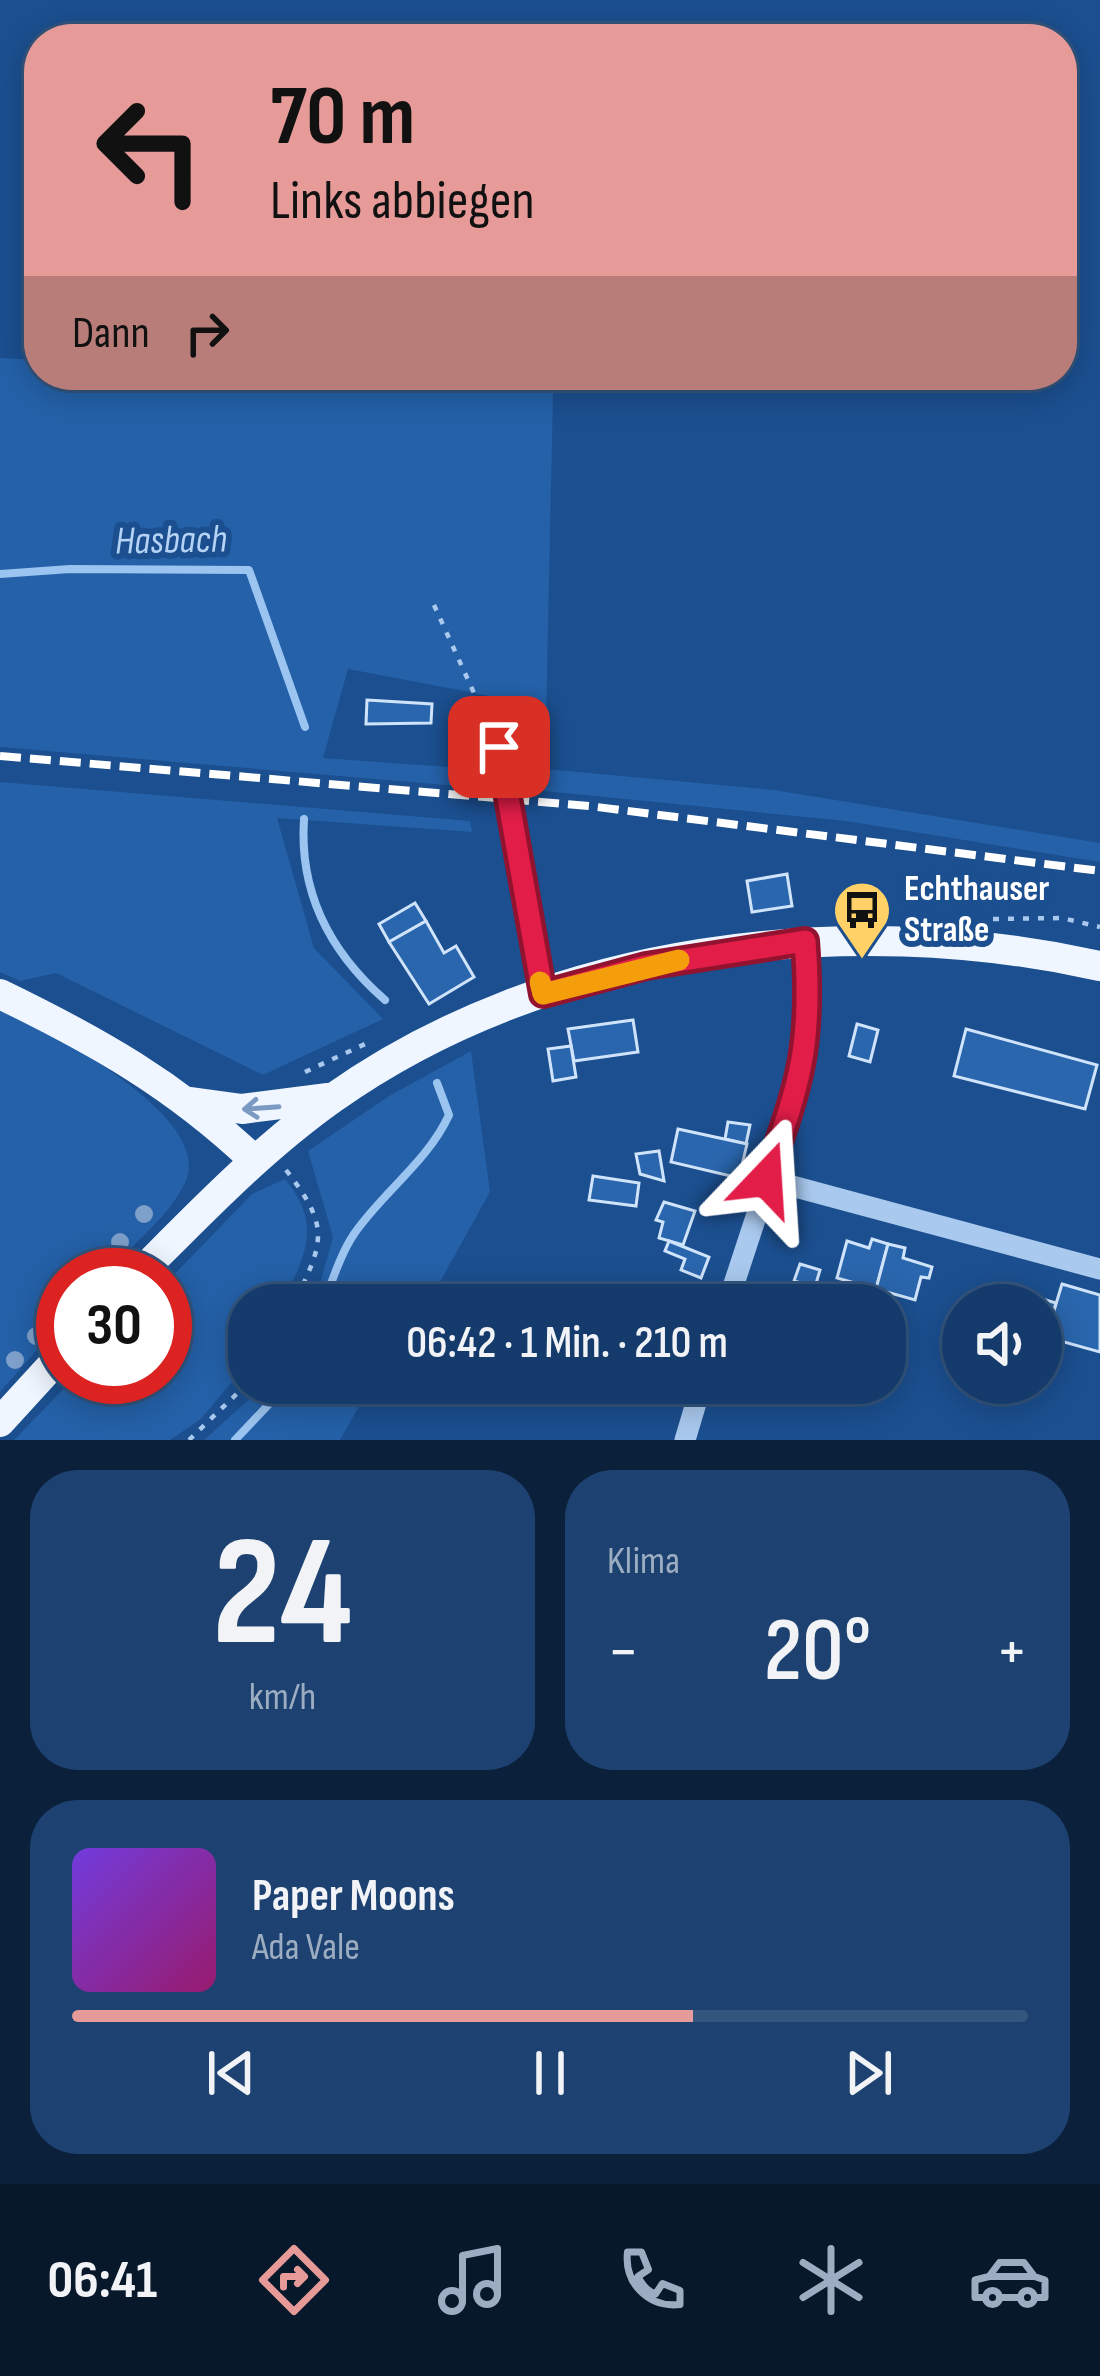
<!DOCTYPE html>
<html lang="de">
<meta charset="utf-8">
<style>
:root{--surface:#143b6b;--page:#1d4271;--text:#f1f3f6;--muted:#9dadc1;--line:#33557e;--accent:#e69b98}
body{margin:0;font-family:"Sofia Sans Condensed",sans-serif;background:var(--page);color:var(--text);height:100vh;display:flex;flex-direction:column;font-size:45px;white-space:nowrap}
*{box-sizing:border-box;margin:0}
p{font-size:39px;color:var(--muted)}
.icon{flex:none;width:66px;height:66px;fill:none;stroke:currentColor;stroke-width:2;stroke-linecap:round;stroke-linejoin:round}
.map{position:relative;height:1440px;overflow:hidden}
.sheet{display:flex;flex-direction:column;gap:30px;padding:30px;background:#0b203b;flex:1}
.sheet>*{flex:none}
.top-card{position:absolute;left:24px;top:24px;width:1053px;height:366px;border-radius:48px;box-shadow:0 6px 30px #0003,0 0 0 3px var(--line);background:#e69b98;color:#111;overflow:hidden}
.buttons{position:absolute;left:942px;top:1284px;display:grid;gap:24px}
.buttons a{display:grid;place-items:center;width:120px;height:120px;border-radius:50%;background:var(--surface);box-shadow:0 6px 30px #0003,0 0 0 3px var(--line);font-size:60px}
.speed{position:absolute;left:36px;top:1248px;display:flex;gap:24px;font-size:60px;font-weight:700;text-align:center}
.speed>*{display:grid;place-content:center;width:156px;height:156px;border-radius:50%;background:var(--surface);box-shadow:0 6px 30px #0003,0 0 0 3px var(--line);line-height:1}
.speed .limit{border:18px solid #d22;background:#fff;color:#111}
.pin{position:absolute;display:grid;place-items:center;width:102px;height:102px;color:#fff;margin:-51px;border-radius:24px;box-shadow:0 6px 18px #0006}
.me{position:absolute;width:132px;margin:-66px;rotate:20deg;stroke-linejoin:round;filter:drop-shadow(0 0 9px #0008)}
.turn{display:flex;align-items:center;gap:42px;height:252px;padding:0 48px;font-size:54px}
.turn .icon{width:156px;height:156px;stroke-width:2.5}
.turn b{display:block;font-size:84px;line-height:102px}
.then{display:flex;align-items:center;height:114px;padding:0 48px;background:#0003;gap:24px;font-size:45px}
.big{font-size:90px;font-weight:600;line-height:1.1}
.sheet .tile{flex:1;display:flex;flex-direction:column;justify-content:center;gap:18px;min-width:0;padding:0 42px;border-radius:48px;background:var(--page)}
.sheet .dial{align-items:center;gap:0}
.dial b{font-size:156px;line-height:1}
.song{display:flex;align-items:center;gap:36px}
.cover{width:144px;height:144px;border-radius:18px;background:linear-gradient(135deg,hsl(260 70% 55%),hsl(320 70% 35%))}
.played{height:12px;border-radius:6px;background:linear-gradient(90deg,var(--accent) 65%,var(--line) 65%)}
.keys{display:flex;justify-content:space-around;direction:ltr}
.heat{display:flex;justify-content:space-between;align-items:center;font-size:66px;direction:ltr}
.sheet .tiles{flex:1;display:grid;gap:30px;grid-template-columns:1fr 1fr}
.tile:last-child{grid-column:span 2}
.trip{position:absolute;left:228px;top:1284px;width:678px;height:120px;border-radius:48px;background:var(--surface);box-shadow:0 6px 30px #0003,0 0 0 3px var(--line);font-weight:600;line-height:120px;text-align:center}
.tab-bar{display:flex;height:192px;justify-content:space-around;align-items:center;background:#08182b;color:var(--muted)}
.tab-bar .icon{width:84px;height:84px}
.tab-bar .selected{color:var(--accent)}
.tab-bar b{font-size:54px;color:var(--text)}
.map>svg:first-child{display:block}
.green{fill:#2461a8}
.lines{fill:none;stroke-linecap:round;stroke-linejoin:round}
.stream{stroke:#9cc4f0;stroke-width:8}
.building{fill:#2a66ad;stroke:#cfe3fa;stroke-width:3}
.path{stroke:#a9c9ee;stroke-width:4.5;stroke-dasharray:6 9;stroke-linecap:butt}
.minor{stroke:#a9c9ee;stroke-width:21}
.major{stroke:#f0f6ff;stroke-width:30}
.rail{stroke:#fff;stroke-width:8;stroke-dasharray:21 9;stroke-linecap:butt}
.tree{fill:#7ea0ca}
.oneway{stroke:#7b9ac1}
.route-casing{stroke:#92132f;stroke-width:30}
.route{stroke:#e11d48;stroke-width:21}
.slow{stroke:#f59e0b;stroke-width:21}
.labels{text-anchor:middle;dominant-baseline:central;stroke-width:12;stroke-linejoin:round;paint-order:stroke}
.poi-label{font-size:36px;font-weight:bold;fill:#fff;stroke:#1b4f8f;text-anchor:start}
.water-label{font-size:39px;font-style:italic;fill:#b5d3f5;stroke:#1b4f8f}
</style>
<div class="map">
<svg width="1100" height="1440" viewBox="0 0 1100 1440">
<rect width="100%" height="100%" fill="#1b4f8f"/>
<!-- green -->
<g class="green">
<path d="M0 358 39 360V375H270L553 393 545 769 774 790 1100 843V862L846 821 524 789 495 697 348 669 323 758 490 770 493 789 0 747Z"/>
<path d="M0 782 470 821 472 832 277 818 314 948 383 1019 263 1075 56 973 20 981 0 972Z"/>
<path d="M0 1007C45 1031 217 1116 185 1183 169 1217 130 1247 104 1275H63V1320L0 1392Z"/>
<path d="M471 1051 490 1192 427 1305H314L333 1237 308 1151 389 1096Z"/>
<path d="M285 1179C324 1227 304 1255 282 1305H249V1362L201 1419 170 1440H14L75 1377H165V1284L252 1194Z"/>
<path d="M267 1383H372L340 1440H204Z"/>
</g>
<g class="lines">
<!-- stream -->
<g class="stream">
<path d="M0 574 70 569 249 570 305 727"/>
<path d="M304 819C299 893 331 953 385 1000"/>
<path d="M323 1305C332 1282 340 1255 354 1234 383 1192 428 1161 449 1115L437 1083"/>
<path d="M235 1440 289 1383"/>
</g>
</g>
<!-- building -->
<g class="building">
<path d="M367 700 432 704 431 723 366 724Z"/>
<path d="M787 874 792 906 752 912 747 881Z"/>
<path d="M415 903 426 921 389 942 379 924Z"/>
<path d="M426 921 444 953 456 946 474 977 429 1004 389 942Z"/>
<path d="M633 1020 638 1052 574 1061 568 1029Z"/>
<path d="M857 1024 878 1030 870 1062 849 1056Z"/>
<path d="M966 1029 1097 1065 1085 1109 954 1076Z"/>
<path d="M571 1046 576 1077 553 1081 548 1049Z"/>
<path d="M728 1122 750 1125 746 1144 725 1139Z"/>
<path d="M678 1129 747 1144 739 1178 671 1162Z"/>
<path d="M659 1151 664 1181 640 1174 636 1154Z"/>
<path d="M593 1176 639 1183 636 1206 589 1200Z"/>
<path d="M664 1202 695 1211 683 1245 659 1238 663 1222 656 1220Z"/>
<path d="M872 1239 888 1244 876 1289 837 1278 847 1241 869 1248Z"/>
<path d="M669 1241 709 1257 701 1278 681 1270 685 1259 665 1251Z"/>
<path d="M888 1244 905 1248 903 1258 932 1267 929 1278 921 1277 915 1300 876 1289Z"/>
<path d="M800 1264 820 1270 815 1287 794 1281Z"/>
<path d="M1062 1284 1100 1295V1352L1046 1337Z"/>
<path d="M1012 1290 1056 1303 1046 1337 1041 1335V1305H1007Z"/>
</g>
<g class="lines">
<!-- path -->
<g class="path">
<path d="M434 605 489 726"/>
<path d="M993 919 1062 918 1100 927"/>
<path d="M305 1072 365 1044"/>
<path d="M286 1170C331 1228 324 1242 293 1305"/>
<path d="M189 1440 249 1382"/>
</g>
<!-- minor -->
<g class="minor">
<path d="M499 747 543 994"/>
<path d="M766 1179 1100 1269"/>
<path d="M727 1305 802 1077 809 1003 805 941"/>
<path d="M685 1440 702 1383"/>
</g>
<!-- major -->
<g class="major">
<path d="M0 994C97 1041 175 1085 254 1160"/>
<path d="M191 1102 242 1109 328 1098"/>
<path d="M138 1275C200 1213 261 1149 333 1098 549 945 847 910 1100 966"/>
<path d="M0 1422 63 1353"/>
</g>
<!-- rail -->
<path class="rail" d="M0 756 589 806 1100 871"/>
</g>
<!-- trees -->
<g class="tree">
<circle cx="144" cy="1214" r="9"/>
<circle cx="120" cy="1242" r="9"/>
<circle cx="98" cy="1265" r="9"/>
<circle cx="36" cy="1336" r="9"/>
<circle cx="15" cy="1360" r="9"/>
</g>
<!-- one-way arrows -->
<defs><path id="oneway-shaft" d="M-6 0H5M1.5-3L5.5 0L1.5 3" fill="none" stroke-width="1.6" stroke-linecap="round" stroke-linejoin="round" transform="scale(3)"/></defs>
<use class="oneway" href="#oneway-shaft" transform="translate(261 1108) rotate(176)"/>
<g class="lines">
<defs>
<path id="route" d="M499 747 543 994 646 966 805 941C813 1046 800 1082 766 1179"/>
</defs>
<!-- route casing -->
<use href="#route" class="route-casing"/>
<!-- route -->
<use href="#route" class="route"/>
<!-- slow -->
<path class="slow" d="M540 982 543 994 679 960"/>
</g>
<!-- icons -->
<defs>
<symbol id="bus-pin" viewBox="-11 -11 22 30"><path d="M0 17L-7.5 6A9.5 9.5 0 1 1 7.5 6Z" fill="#ffd166" stroke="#1b4f8f"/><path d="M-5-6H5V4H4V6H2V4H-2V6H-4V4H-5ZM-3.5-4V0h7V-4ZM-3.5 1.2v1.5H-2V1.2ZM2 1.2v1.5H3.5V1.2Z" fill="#111"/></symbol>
</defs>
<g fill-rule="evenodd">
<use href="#bus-pin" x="829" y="877" width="66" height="90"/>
</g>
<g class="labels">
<!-- poi labels -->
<g class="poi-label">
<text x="904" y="889">Echthauser<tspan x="904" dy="41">Straße</tspan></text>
</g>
<!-- water labels -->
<g class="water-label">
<text transform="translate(171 541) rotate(-1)">Hasbach</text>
</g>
</g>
</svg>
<div class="buttons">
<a><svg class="icon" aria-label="sound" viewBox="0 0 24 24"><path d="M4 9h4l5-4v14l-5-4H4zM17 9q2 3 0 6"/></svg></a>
</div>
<div class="speed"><div class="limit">30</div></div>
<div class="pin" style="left:499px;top:747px;background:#d93025"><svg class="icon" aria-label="arrive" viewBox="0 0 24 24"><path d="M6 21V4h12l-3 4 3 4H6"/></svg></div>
<svg class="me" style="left:766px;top:1179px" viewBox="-20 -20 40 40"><path d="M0-17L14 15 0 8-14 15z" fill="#e11d48" stroke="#fff" stroke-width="4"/></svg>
<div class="trip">06:42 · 1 Min. · 210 m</div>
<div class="top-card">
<div class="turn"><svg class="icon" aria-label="left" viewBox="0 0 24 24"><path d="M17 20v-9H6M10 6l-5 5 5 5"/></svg><div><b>70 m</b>Links abbiegen</div></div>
<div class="then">Dann<svg class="icon" aria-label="right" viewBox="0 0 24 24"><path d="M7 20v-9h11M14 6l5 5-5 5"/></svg></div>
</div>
</div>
<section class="sheet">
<div class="tiles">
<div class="tile dial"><b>24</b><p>km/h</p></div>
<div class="tile"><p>Klima</p>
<div class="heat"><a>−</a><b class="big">20°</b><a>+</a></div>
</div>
<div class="tile">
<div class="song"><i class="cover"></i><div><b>Paper Moons</b><p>Ada Vale</p></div></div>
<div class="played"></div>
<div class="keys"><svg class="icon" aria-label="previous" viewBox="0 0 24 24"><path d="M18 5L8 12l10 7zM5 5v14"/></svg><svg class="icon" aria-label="pause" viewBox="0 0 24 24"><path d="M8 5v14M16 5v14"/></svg><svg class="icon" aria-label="next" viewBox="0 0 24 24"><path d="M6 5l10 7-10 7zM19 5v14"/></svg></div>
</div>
</div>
</section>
<nav class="tab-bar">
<b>06:41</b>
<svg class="icon selected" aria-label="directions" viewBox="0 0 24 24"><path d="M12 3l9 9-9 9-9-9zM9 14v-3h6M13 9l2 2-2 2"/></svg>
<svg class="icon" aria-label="music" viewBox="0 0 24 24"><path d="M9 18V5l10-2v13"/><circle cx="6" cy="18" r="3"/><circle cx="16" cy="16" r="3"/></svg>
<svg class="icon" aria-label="phone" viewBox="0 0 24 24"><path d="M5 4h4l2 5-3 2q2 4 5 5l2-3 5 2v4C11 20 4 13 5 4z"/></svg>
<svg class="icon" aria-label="climate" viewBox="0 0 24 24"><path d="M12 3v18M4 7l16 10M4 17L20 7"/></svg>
<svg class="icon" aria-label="car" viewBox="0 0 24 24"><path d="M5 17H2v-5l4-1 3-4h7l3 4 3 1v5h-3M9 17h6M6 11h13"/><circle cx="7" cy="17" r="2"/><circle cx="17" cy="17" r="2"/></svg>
</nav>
